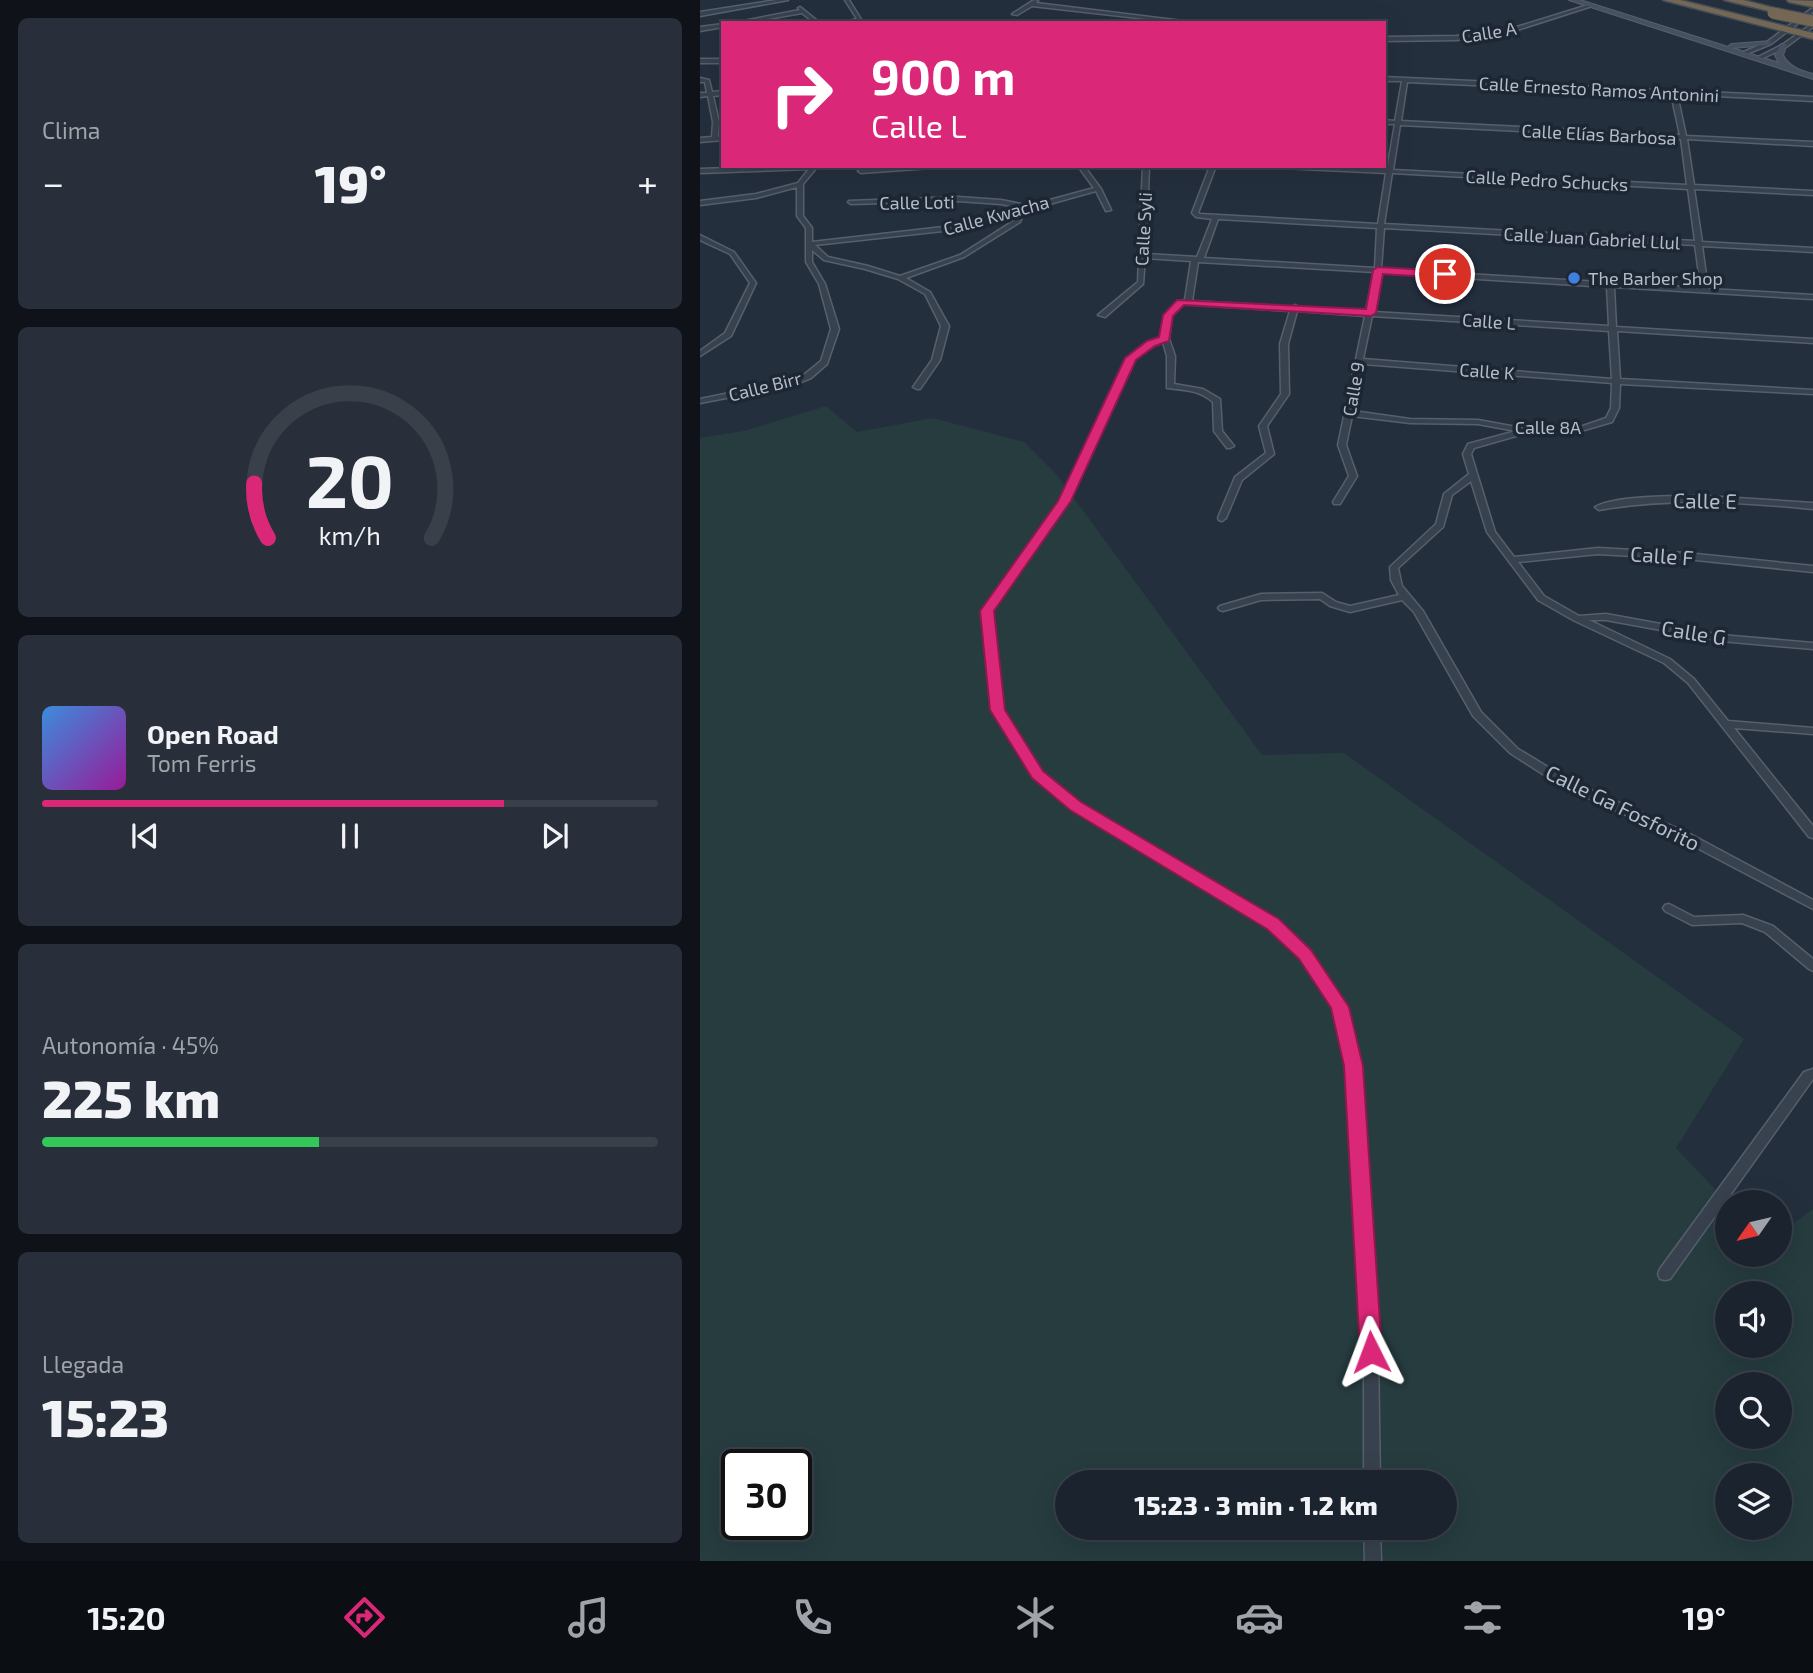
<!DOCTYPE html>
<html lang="es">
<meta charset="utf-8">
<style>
:root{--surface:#1b232e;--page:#282f3a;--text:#f1f3f6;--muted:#a0a4aa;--line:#39404a;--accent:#db2777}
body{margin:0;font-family:"Exo 2",sans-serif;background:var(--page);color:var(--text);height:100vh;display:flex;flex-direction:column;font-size:26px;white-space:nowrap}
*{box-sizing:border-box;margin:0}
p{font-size:23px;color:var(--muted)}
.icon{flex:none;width:38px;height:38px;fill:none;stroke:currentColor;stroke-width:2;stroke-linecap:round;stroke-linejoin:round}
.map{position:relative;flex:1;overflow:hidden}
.panel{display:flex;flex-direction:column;gap:18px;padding:18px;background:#0f1319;width:700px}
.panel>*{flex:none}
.top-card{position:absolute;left:21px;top:21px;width:665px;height:147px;border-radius:0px;box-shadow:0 7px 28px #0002,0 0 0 2px var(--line);background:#db2777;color:#fff;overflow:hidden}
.needle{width:46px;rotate:236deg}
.fabs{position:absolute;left:1015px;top:1190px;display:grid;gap:14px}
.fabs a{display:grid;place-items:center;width:77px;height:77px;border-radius:50%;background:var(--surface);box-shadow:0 7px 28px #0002,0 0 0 2px var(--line);font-size:35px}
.speed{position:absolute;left:21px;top:1449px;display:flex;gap:14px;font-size:35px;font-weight:700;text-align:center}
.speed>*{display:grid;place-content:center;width:91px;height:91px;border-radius:50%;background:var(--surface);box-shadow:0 7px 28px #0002,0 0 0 2px var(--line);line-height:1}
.speed .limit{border:4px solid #111;border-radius:10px;background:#fff;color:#111}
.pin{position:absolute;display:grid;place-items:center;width:60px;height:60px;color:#fff;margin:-30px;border:4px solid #fff;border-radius:50%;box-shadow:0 2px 7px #0007}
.me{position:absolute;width:77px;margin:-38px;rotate:357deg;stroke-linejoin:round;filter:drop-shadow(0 0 5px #0008)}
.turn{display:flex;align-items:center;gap:24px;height:147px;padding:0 35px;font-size:32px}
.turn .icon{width:91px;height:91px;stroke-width:2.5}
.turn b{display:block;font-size:49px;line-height:60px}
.big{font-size:52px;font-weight:800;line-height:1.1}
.panel .tile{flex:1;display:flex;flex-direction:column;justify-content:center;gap:10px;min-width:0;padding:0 24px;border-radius:10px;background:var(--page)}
.panel .dial{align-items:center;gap:0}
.dial svg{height:182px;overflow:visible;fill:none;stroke:var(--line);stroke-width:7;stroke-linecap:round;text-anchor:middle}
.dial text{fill:var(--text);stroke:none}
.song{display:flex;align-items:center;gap:21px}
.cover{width:84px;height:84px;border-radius:10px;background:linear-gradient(135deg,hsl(210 70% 55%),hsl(300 70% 35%))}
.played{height:7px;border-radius:4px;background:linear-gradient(90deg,var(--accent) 75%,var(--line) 75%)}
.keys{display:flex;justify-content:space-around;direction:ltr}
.heat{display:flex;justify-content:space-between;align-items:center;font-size:38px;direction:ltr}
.charge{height:10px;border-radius:5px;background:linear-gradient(90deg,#34c759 45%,var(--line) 0)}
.trip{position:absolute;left:355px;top:1470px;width:402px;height:70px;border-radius:35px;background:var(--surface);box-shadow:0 7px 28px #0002,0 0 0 2px var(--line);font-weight:800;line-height:70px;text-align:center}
.menu{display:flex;height:112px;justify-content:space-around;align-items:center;background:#0b0e12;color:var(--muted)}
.menu .icon{width:49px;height:49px}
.menu .on{color:var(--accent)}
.menu b{font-size:32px;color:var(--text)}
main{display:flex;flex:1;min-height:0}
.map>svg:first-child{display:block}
.green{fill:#263c3f;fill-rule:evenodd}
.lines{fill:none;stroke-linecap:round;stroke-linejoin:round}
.street-casing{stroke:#565f6c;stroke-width:3}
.secondary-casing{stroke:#565f6c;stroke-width:2}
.highway-casing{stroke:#434c59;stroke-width:3}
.street{fill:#38414e;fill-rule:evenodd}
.secondary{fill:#465061;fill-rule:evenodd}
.highway{fill:#746855;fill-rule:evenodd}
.highway-bridge-casing{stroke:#434c59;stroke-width:13;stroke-linecap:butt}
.highway-bridge{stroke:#746855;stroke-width:11}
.route{fill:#db2777;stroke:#8e194d;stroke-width:2}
.shop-dot{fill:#3f7fe0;stroke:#1d2633;stroke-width:2.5}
.labels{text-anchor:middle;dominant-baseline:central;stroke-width:7;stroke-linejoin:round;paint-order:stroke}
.far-street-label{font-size:18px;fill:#b4bcc9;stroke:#1d2633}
.far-poi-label{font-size:18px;fill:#b4bcc9;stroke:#1d2633;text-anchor:start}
.street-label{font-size:21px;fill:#b4bcc9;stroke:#1d2633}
</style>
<main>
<section class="panel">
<div class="tile"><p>Clima</p>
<div class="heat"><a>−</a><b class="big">19°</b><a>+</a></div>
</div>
<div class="tile dial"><svg viewBox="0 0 100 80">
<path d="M14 69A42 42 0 1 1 86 69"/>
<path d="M14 69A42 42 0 0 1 8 45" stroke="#db2777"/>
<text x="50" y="56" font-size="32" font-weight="700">20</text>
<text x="50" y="72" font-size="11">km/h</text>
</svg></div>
<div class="tile">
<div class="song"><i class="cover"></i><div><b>Open Road</b><p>Tom Ferris</p></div></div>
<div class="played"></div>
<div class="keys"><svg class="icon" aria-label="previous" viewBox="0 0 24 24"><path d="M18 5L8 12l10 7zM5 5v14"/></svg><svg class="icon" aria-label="pause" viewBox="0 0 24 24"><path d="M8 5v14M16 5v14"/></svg><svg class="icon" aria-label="next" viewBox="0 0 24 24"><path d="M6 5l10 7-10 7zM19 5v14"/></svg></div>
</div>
<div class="tile"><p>Autonomía · 45%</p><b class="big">225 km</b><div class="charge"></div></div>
<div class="tile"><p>Llegada</p><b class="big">15:23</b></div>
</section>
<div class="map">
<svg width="1113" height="1561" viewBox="0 0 1113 1561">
<rect width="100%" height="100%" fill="#242f3e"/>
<!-- green -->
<path class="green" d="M126 406 157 432 233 418 324 442 357 475 562 755 644 753 1044 1039 976 1148 1027 1202V1255H1080V1233L1113 1209V1561H0V438L44 431ZM1027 1293H1080V1346H1027ZM1027 1384H1080V1437H1027ZM37 1465H96V1524H37ZM1027 1475H1080V1528H1027ZM368 1482H746V1528H368Z"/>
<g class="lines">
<defs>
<g id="street">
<path d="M77 0H88L0 16V12Z"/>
<path d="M145 0H149L162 21 140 23 157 19Z"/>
<path d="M334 0 338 1 336 3 499 23H482L332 6 317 15 312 14Z"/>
<path d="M888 5 892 6 808 33 756 40 684 41V37L756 36 807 30Z"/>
<path d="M100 7 120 23H115L102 13 45 23H33L100 10 98 8Z"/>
<path d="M1111 9H1113V12L1071 44 1044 55 1039 54 1067 42Z"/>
<path d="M1113 23V27L1086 47 1059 60 1054 59 1082 45Z"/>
<path d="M23 24V27L0 31V27Z"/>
<rect x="0" y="59" width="23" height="4"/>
<path d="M684 77 1113 97V101L977 94 986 136 1113 142V146L987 139 994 185 1113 191V195L994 189 1002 242 1113 248V252L1002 246 1008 289 1113 295V299L914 287 916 327 1113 339V343L917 331 920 379 1113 390V394L920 384 919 408 912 422 881 431 827 433 774 448 771 454 795 532 814 557 898 548 986 553 1113 566V572L986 559 898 554 818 562 844 596 879 616 906 614 1021 635 1113 643V649L1021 641 906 620H889L970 659 994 679 1028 721 1113 728V734L1034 728 1113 826V838L1109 837 988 683 964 663 873 620 838 600 787 532 771 481 752 495 743 527 698 568 702 586 723 611 781 712 818 749 871 781 990 834 1113 900V909L982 840 863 787 810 753 773 716 714 612 702 600 650 612 630 606 620 599 561 600 523 611 520 610 518 608 520 606 561 594 622 593 636 602 650 606 699 595 691 580 690 567 736 524 744 494 769 474 763 454 768 444 816 431 778 424 710 423 652 416 646 445 657 476 640 504H634L633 502 649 476 638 445 665 316 597 311 588 344 589 394 567 426 574 454 542 480 526 518 522 521 519 520 518 518 535 477 566 453 559 426 581 394 580 344 590 311 483 304 472 316 469 339 475 356 474 384 503 389 520 399 522 431 534 446 530 448H527L514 431 513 402C499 390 485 390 467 388V356L463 342 454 346 434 359 368 501 292 611 303 710 341 773 380 803 577 921 609 951 646 1007 660 1066 678 1352 680 1482H664V1352L648 1066 634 1008 601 957 569 927 372 809 333 778 293 710 282 611 360 501 427 358 448 342 461 338 464 315 479 301 485 300 491 261 445 258 443 284 405 317 398 315 438 282 439 258 437 256 439 254 443 166H449L446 254 497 257 512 219 496 217 492 213 510 166H516L498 213 500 214 678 224 686 173 582 168 579 166H623L687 170 695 124H684V120L695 121 702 81H684ZM707 82 971 94 980 135 701 121ZM700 125 981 139 987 185 693 170ZM692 173 988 189 995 241 684 224ZM518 219 677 228 675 268 504 258ZM684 228 995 245 1001 288 681 269ZM498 262 674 272 666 311 599 307 595 305 592 307 492 301ZM681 273 907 287 909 326 673 312ZM672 316 909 331 912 379 663 359ZM663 364 912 383 911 408 906 418 880 427 827 429 778 420 710 419 653 411Z"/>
<path d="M0 78 9 80 12 92 23 91V95L13 96 19 122 18 137 23 136V140L0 142V138L12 137 13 122 8 96 0 97V93H7L5 82H0Z"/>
<path d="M83 166H118L103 184V216L112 228V242L252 226 312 210 313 208H320L301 204 258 201 151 204 148 202 149 201 258 197 301 200 321 204 324 207 394 188 378 166H384L401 189 411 210 406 211 396 191 321 212 323 215 320 222 264 257 206 278 230 292 249 326 240 360 220 389H217L213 387 232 360 241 326 225 294 198 279 165 269 124 260 112 250V262L125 284 139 329 127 364 111 378 94 385 0 403V399L89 381 105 374 121 361 131 329 119 284 106 262V228L97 216V187L56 198 0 205V201L56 194 98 183 109 169 0 173V169ZM315 213 317 215 315 220 260 255 200 276 168 266 128 257 115 245 252 230Z"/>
<path d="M202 166H234L231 168 161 173 158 171 161 169Z"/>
<path d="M0 235 34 252 56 283 31 336 0 356V351L25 333 50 283 30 254 0 240Z"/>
<path d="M1006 496 1113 503V509C1041 502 971 497 899 510L895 507C916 495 980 496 1006 496Z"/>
<path d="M969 904 994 917 1043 915 1073 926 1113 959V971L1109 969 1065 932 1042 923 992 925 965 911 963 908 965 905Z"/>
<path d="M1113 1069V1079L970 1279 965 1280 960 1279 958 1274 960 1269 1104 1072Z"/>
<path d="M664 1528H680L681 1561H665Z"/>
</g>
<path id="secondary" d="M869 0H880L1028 47 1031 44 1072 41 1069 45 1032 48 1079 63 1075 55 1081 44H1087L1083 55C1088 67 1102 71 1113 74V79Z"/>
<g id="highway">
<path d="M963 0H980L1113 33V39Z"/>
<path d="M1024 0H1043L1082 10 1077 13Z"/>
<path d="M1087 0 1113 1V7L1089 2Z"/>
</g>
</defs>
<!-- street casing -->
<use href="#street" class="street-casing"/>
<!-- secondary casing -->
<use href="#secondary" class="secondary-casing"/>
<!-- highway casing -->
<use href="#highway" class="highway-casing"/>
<!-- street -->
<use href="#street" class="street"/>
<!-- secondary -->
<use href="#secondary" class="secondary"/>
<!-- highway -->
<use href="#highway" class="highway"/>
<defs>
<path id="highway-bridge" d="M1073 13 1113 21"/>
</defs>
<!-- highway-bridge casing -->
<use href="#highway-bridge" class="highway-bridge-casing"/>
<!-- highway-bridge -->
<use href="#highway-bridge" class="highway-bridge"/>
</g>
<!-- route -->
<path class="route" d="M678 267 745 271 750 274 745 278 683 274 676 313 671 316 484 305 473 316 469 341 455 346 436 360 371 501 294 611 305 710 343 771 381 802 579 919 611 950 649 1007 663 1066 682 1352 678 1359 671 1362 663 1359 660 1352 644 1066 631 1008 599 959 567 929 370 810 332 778 290 710 280 611 358 501 425 358 447 341 459 337 463 315 477 300 666 309 673 270Z"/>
<!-- markers -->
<circle class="shop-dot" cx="874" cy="278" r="7"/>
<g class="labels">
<!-- far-street labels -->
<g class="far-street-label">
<text transform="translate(789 32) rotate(-9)">Calle A</text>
<text transform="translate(899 89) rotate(3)">Calle Ernesto Ramos Antonini</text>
<text transform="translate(899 134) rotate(3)">Calle Elías Barbosa</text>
<text transform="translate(847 180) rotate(3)">Calle Pedro Schucks</text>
<text transform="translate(217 202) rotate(-1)">Calle Loti</text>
<text transform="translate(296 215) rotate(-15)">Calle Kwacha</text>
<text transform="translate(443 229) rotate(-87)">Calle Syli</text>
<text transform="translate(892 238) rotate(3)">Calle Juan Gabriel Llul</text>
<text transform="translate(789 321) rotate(4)">Calle L</text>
<text transform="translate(787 371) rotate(4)">Calle K</text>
<text transform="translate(65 386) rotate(-14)">Calle Birr</text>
<text transform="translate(653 389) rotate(-80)">Calle 9</text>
<text x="848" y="427">Calle 8A</text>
</g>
<!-- far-poi labels -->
<g class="far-poi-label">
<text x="888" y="278">The Barber Shop</text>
</g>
<!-- street labels -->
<g class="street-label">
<text transform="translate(1005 500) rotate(1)">Calle E</text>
<text transform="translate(962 555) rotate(4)">Calle F</text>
<text transform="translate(994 632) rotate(9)">Calle G</text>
<text transform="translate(923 807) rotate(26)">Calle Ga Fosforito</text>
</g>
</g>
</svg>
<div class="fabs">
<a><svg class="needle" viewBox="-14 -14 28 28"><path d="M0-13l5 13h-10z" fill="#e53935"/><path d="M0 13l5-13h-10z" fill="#a0a4aa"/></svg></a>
<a><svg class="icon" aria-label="sound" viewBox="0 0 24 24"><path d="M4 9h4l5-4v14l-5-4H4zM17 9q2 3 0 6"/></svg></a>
<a><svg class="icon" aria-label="search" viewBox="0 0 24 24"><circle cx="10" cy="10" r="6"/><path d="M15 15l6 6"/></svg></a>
<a><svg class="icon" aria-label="layers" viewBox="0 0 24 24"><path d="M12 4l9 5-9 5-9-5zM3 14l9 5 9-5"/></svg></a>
</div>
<div class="speed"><div class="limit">30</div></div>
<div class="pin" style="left:745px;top:274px;background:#d93025"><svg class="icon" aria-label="arrive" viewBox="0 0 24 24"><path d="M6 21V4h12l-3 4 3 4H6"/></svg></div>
<svg class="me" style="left:671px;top:1352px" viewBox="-20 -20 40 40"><path d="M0-17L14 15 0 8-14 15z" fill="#db2777" stroke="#fff" stroke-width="4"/></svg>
<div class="trip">15:23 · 3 min · 1.2 km</div>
<div class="top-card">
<div class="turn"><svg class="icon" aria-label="right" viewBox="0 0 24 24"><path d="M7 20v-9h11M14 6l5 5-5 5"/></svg><div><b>900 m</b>Calle L</div></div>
</div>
</div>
</main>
<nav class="menu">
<b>15:20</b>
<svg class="icon on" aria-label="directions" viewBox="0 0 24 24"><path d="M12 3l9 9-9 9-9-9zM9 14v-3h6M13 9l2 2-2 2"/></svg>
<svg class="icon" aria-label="music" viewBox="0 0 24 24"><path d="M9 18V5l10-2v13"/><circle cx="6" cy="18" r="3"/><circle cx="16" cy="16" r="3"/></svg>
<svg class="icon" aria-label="phone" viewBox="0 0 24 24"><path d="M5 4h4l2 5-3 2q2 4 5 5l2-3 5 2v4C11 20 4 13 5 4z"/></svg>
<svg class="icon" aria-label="climate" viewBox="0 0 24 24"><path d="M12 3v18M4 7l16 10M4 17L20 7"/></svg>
<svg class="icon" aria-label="car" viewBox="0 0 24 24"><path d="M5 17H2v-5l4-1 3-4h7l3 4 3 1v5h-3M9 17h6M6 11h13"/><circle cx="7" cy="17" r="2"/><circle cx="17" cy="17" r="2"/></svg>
<svg class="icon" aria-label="filters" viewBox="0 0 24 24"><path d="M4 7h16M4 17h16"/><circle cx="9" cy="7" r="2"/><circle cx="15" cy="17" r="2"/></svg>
<b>19°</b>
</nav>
